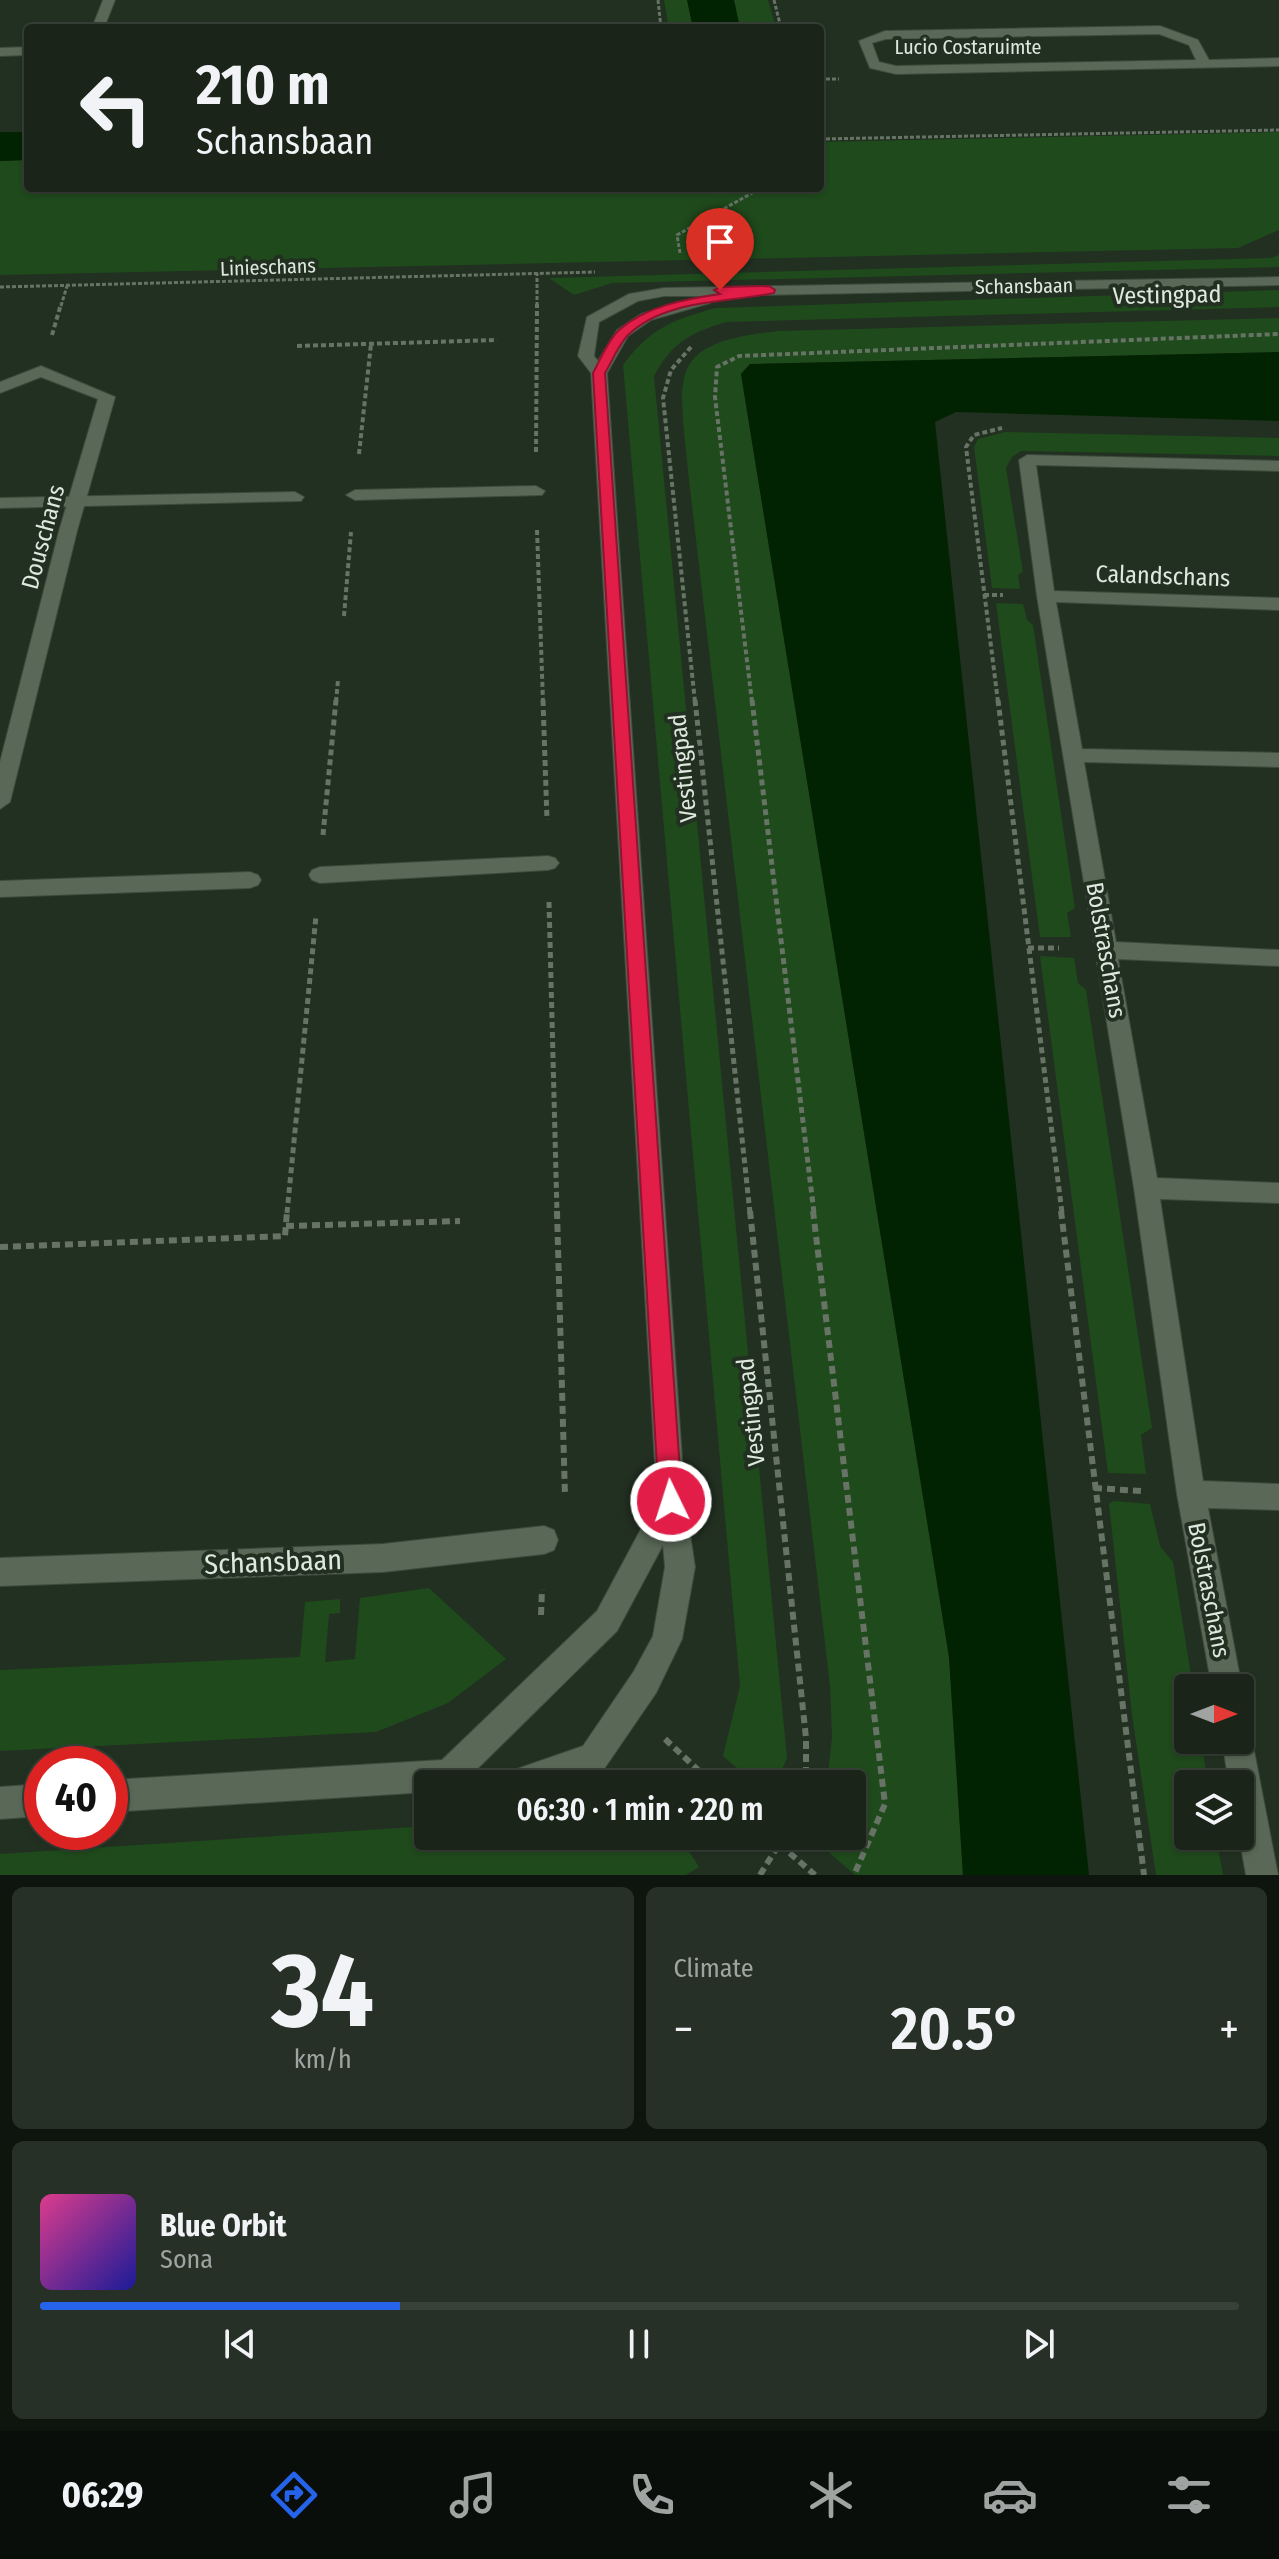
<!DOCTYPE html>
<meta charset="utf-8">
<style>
:root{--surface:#1a2419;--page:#273026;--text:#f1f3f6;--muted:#9fa4a2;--line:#384138;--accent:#2563eb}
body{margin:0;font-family:"Fira Sans Condensed",sans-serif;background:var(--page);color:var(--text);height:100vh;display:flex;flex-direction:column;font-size:30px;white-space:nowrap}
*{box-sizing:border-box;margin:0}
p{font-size:26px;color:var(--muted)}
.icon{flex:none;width:44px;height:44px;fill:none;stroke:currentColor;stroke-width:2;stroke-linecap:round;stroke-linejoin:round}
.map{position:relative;height:1875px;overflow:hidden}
.side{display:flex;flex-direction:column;gap:12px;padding:12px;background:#0e140e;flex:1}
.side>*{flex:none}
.banner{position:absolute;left:24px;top:24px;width:800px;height:168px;border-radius:8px;box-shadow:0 2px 6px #0004,0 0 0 2px var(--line);background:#1a2419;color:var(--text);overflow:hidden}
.needle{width:52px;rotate:90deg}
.tools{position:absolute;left:1174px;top:1674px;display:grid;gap:16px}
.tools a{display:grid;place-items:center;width:80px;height:80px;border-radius:8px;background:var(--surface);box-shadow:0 2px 6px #0004,0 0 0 2px var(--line);font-size:40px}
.speed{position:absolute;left:24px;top:1746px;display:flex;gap:16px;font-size:40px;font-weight:700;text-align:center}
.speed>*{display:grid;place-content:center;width:104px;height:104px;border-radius:50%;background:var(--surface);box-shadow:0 2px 6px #0004,0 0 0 2px var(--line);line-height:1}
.speed .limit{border:12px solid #d22;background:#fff;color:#111}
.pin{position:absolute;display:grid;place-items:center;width:68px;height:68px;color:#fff;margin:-82px -34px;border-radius:50% 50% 50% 0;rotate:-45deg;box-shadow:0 0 8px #0007}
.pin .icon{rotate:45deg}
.me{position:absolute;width:88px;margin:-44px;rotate:356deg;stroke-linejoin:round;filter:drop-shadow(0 0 6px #0008)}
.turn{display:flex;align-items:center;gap:28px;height:168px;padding:0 40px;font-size:36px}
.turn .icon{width:104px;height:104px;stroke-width:2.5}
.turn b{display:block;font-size:56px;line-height:68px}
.big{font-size:60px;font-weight:600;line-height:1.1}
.side .widget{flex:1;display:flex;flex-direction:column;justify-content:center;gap:12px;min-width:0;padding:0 28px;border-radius:12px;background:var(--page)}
.side .dial{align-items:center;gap:0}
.dial b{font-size:104px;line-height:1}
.song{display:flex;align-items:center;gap:24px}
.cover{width:96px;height:96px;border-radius:12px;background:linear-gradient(135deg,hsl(330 70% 55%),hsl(240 70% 35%))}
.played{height:8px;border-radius:4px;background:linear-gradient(90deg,var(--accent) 30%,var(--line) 30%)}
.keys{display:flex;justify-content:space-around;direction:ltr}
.heat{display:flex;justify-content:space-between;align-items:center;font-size:44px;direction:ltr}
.side .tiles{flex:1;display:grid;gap:12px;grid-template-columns:1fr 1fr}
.widget:last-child{grid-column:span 2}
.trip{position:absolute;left:414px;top:1770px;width:452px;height:80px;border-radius:8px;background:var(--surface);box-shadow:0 2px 6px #0004,0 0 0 2px var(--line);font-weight:600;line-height:80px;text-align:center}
.tab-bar{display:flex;height:128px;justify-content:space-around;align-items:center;background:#0a0e0a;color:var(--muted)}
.tab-bar .icon{width:56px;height:56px}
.tab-bar .active{color:var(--accent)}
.tab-bar b{font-size:36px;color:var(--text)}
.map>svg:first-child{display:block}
.green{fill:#1f4a1c}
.water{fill:#022301}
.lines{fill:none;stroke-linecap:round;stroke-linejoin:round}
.service-casing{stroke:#3e4a3d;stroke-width:2}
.minor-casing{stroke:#3e4a3d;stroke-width:2}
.tertiary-casing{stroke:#3e4a3d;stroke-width:2}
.path-far3{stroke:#667365;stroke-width:3;stroke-dasharray:4 2;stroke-linecap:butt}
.path-far2{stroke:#667365;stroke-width:4;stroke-dasharray:5 3;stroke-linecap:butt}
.path-far1{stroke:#667365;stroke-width:5;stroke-dasharray:6 4;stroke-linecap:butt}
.path{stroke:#667365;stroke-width:6;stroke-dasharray:8 5;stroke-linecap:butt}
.service{fill:#596857;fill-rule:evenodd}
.minor{fill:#596857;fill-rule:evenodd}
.tertiary{fill:#596857;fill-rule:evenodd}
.route{fill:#e11d48;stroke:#92132f;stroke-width:2}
.labels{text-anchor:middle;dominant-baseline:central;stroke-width:8;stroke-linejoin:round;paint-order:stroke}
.far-street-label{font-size:20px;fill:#dfe8de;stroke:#223021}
.street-label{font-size:24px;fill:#dfe8de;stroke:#223021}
.near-street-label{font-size:28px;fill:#dfe8de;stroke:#223021}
</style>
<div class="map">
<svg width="1279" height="1875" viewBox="0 0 1279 1875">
<rect width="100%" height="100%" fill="#223021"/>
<!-- green -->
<g class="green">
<path d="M664 0H687L693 28H669Z"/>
<path d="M734 0H768L776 28H740Z"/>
<path d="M1279 132V230L1238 248 0 275V161L28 160V188H820V142Z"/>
<path d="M1279 255V267L612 283 574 295 549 278 1271 258Z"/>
<path d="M1279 290V307L726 322C688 334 674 341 654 376L787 1758 776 1784H755L723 1756 740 1686 623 365C650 328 673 320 715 308Z"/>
<path d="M1279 318V352L750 364 741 374 949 1657 963 1875H855L817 1842 818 1836H852V1784H827L832 1736 830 1686 688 471C679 373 665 343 779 331Z"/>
<path d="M1005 432 1279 438V456L1021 451 1012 457 1006 468 1023 572 1018 575 1020 589 992 588 974 447 978 439Z"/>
<path d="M996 603 1023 604 1027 620 1033 625 1075 908 1067 913 1071 937H1040Z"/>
<path d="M1040 956 1074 958 1078 983 1086 990 1152 1428 1141 1435 1146 1474 1108 1473Z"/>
<path d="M1113 1501 1150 1504 1160 1546 1173 1562 1193 1688H1188V1740H1201L1208 1784H1188V1836H1216L1223 1875H1156L1132 1715 1109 1504Z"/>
<path d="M429 1588 506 1659 448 1703 376 1732 0 1751V1670L300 1657 305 1602 340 1599V1613L329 1614 325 1662 355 1659 360 1598Z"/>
<path d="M428 1826V1836H679L699 1867 686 1875H0V1854Z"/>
</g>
<!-- water -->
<g class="water">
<path d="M687 0H734L740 28H693Z"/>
<path d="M0 132H28V160L0 161Z"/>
<path d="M1279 352V421L956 412 935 422 1089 1875H963L949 1657 741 374 750 364Z"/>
</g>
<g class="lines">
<defs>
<g id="service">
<path d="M536 486 545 491 542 495 355 500 346 495 355 490Z"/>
<path d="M295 492 304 497 301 501 0 508V498Z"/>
<path d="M548 856 555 858 559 863 555 868 548 870 320 883 312 880 309 875 312 870 320 867Z"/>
<path d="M250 872 258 875 261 880 258 885 250 888 0 897V881Z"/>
</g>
<g id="minor">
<path d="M103 0H115L104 28H92Z"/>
<path d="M1160 26 1198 40 1209 60 1279 58V66L896 74 870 68 859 41 885 31ZM1159 34 1189 45 1196 60 896 66 879 62 872 43 886 39Z"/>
<path d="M28 47V55L0 56V48Z"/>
<path d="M41 366 115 397 77 531 10 802 0 809V762L59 531 98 399 41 377 0 393V382Z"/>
<path d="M1027 455 1279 461V471L1036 465 1054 591 1279 598V610L1056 602 1082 749 1279 753V767L1084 762 1116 942 1279 950V966L1118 959 1157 1178 1279 1183V1203L1160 1199 1203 1481 1279 1484V1510L1208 1508 1242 1688 1240 1693V1688H1212L1177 1494 1134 1188 1037 596 1019 460Z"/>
<path d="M544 1526 554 1530 558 1540 554 1550 544 1554 383 1572 0 1586V1558L383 1544Z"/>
<path d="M1240 1726 1248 1729 1252 1740 1278 1875H1246L1239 1836 1240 1784H1229L1222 1740H1240Z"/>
</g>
<g id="tertiary">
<path d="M1279 277V285L706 296 712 300 710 303 651 320 628 336 607 373 685 1501 695 1567 682 1639 656 1693 604 1769 562 1784H500L505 1773 583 1746 634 1671 653 1636 665 1567 663 1545 617 1631 474 1772 480 1784H428V1792L110 1812V1780L442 1760 597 1611 657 1499 591 373 578 356 587 317 629 294 664 288ZM664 296H704L641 314 617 330 598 361 594 356 599 322 638 301Z"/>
<path d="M42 1784V1816L0 1819V1787Z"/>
</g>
</defs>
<!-- service casing -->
<use href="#service" class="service-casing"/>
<!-- minor casing -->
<use href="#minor" class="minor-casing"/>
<!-- tertiary casing -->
<use href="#tertiary" class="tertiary-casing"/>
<!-- path-far3 -->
<g class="path-far3">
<path d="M658 0 661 28"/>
<path d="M774 0 781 28"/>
<path d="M820 79H839"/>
<path d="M820 139 1279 130"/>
<path d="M680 253 677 235 761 188"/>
<path d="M0 287 595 272"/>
<path d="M61 306 67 286"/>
<path d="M537 306V273"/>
</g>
<!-- path-far2 -->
<g class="path-far2">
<path d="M52 335 61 304"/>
<path d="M297 346 497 340"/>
<path d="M691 347 671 370 663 398 695 702"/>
<path d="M536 452 537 304"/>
<path d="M359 454 371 344"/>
<path d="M537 530 543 702"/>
<path d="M984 595H1003"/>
<path d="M344 616 351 532"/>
<path d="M336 702 338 680"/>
<path d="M752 702 715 397 717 367 739 356 1279 334"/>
<path d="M998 702 966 447 974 435 1002 428"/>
</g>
<!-- path-far1 -->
<g class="path-far1">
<path d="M543 700 547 820"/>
<path d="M695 700 750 1213"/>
<path d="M752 700 814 1213"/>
<path d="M998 700 1062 1213"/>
<path d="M323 835 336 700"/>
<path d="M549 902 557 1213"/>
<path d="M1028 948H1059"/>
<path d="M287 1213 316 916"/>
</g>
<!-- path -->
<g class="path">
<path d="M557 1211 565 1496"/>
<path d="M750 1211 806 1738V1784"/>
<path d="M813 1211 885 1804 854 1875"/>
<path d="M1061 1211 1144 1875"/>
<path d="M286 1226 460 1221"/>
<path d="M0 1247 285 1236 287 1211"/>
<path d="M1094 1488 1141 1491"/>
<path d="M541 1615 542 1589"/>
<path d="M665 1739 713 1784"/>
<path d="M770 1836 815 1875"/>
<path d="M760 1875 784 1836"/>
</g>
<!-- service -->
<use href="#service" class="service"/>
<!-- minor -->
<use href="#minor" class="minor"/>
<!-- tertiary -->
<use href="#tertiary" class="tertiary"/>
</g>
<!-- route -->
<path class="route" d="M769 286 775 290 774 293C727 303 665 299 628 335 619 344 612 361 605 373L682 1501 679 1509 671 1512 663 1509 659 1501 593 373C600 360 608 340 619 330 646 306 686 299 720 294L714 290 720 287Z"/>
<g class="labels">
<!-- far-street labels -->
<g class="far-street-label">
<text x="968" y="47">Lucio Costaruimte</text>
<text transform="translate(268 267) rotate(-2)">Linieschans</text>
<text transform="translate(1024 286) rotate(-1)">Schansbaan</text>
</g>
<!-- street labels -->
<g class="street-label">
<text transform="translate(1167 295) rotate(-1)">Vestingpad</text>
<text transform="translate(43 537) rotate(-75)">Douschans</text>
<text transform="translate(1163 576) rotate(2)">Calandschans</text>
<text transform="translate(683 768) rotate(-96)">Vestingpad</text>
<text transform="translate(1106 950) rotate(80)">Bolstraschans</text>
<text transform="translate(751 1412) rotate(-96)">Vestingpad</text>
<text transform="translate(1209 1590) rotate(79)">Bolstraschans</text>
</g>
<!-- near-street labels -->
<g class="near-street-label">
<text transform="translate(273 1562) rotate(-2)">Schansbaan</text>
</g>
</g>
</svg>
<div class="tools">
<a><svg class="needle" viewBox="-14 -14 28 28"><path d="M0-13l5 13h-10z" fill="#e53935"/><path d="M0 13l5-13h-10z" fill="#9fa4a2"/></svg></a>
<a><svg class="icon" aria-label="layers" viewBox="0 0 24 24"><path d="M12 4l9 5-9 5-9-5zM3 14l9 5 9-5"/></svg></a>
</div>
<div class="speed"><div class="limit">40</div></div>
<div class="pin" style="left:720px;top:290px;background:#d93025"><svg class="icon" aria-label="arrive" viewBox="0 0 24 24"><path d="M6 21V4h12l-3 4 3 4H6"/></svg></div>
<svg class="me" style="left:671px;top:1501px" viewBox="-20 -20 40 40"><circle r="17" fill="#e11d48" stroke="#fff" stroke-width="3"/><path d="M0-11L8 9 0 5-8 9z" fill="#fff"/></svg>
<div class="trip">06:30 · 1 min · 220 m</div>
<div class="banner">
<div class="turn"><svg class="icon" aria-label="left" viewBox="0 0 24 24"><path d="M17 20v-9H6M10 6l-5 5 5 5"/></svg><div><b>210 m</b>Schansbaan</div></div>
</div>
</div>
<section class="side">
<div class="tiles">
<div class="widget dial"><b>34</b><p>km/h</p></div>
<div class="widget"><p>Climate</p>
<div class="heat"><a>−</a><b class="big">20.5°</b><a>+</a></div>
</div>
<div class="widget">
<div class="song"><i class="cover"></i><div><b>Blue Orbit</b><p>Sona</p></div></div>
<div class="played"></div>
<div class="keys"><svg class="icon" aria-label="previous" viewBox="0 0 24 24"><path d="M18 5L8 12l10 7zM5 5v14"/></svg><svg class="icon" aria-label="pause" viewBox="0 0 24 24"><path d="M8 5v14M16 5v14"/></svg><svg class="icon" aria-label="next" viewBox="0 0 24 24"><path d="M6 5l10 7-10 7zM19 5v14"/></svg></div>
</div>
</div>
</section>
<nav class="tab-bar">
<b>06:29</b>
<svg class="icon active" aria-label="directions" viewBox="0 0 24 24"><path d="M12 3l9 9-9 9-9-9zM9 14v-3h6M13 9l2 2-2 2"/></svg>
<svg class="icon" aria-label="music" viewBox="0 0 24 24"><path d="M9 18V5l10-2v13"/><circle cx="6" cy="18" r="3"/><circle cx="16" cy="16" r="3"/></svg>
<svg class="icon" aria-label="phone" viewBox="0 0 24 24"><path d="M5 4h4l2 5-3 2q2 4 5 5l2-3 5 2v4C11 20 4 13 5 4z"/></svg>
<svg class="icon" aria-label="climate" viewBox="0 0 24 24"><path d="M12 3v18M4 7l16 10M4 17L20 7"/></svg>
<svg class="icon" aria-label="car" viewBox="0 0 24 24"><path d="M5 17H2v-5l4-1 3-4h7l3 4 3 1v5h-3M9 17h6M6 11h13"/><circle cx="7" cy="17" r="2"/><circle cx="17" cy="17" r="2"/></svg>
<svg class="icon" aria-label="filters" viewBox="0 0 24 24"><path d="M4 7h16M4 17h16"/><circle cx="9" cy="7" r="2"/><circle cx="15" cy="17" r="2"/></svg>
</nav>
